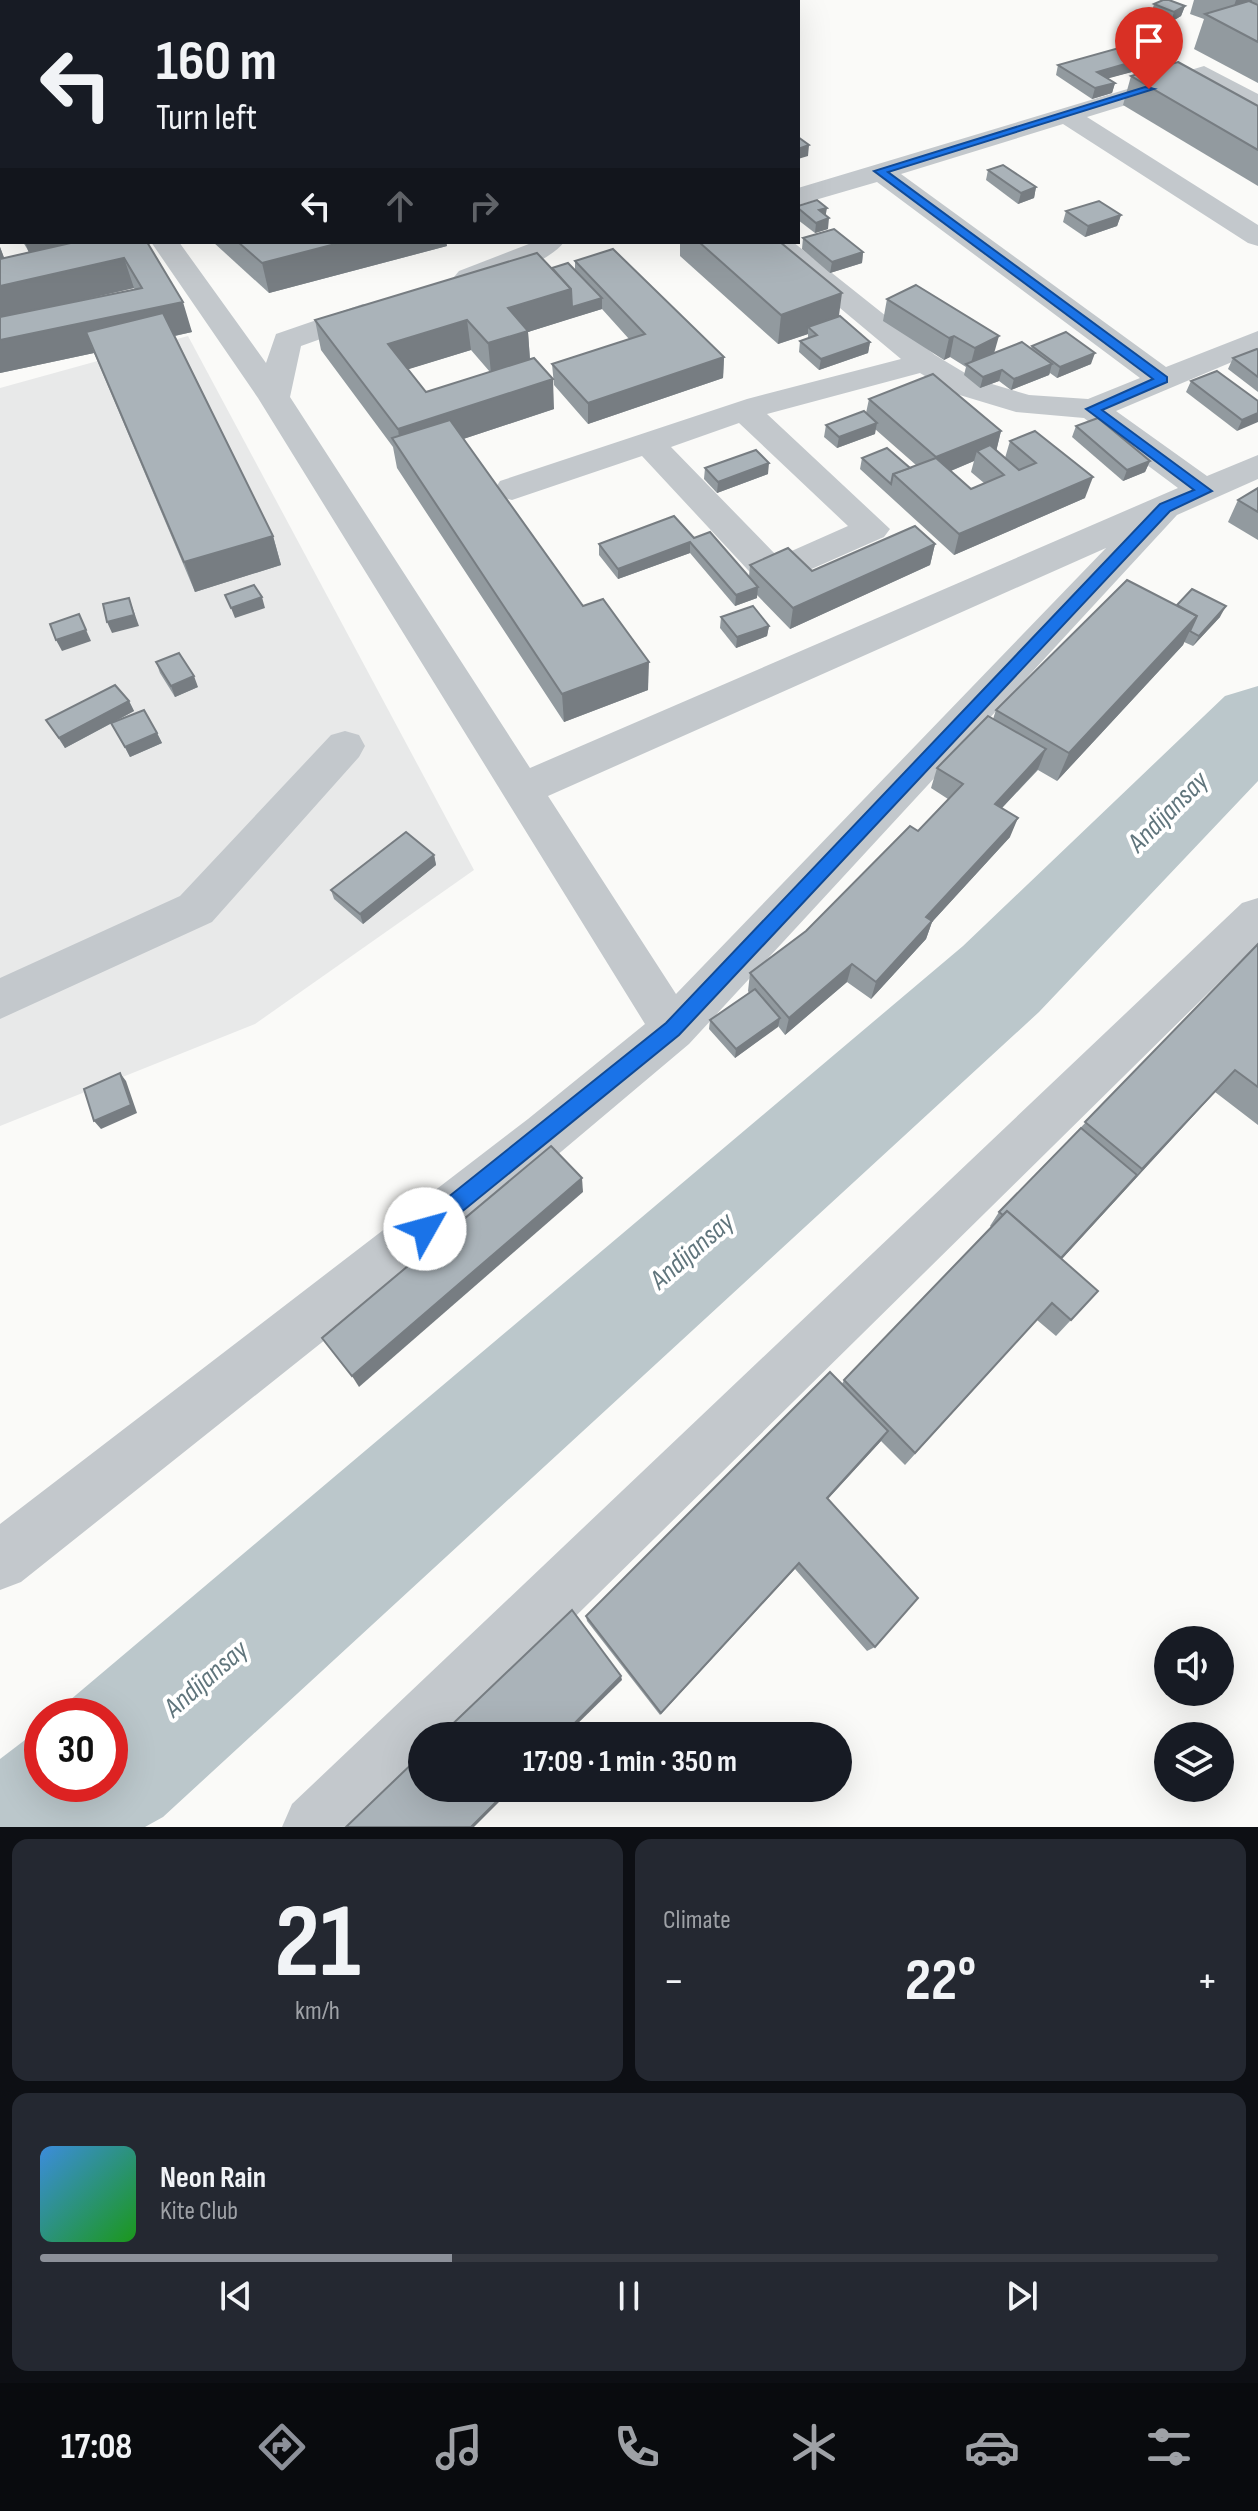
<!DOCTYPE html>
<meta charset="utf-8">
<style>
:root{--surface:#171b24;--page:#242831;--text:#f1f3f6;--muted:#9ea1a6;--line:#363941;--accent:#8c9099}
body{margin:0;font-family:"Sofia Sans Condensed",sans-serif;background:var(--page);color:var(--text);height:100vh;display:flex;flex-direction:column;font-size:30px;white-space:nowrap}
*{box-sizing:border-box;margin:0}
p{font-size:26px;color:var(--muted)}
.icon{flex:none;width:44px;height:44px;fill:none;stroke:currentColor;stroke-width:2;stroke-linecap:round;stroke-linejoin:round}
.map{position:relative;height:1827px;overflow:hidden}
.sheet{display:flex;flex-direction:column;gap:12px;padding:12px;background:#0d0f14;flex:1}
.sheet>*{flex:none}
.banner{position:absolute;left:0px;top:0px;width:800px;height:244px;box-shadow:0 8px 32px #0002;background:#171b24;color:var(--text);overflow:hidden}
.buttons{position:absolute;left:1154px;top:1626px;display:grid;gap:16px}
.buttons a{display:grid;place-items:center;width:80px;height:80px;border-radius:50%;background:var(--surface);box-shadow:0 8px 32px #0002;font-size:40px}
.speed{position:absolute;left:24px;top:1698px;display:flex;gap:16px;font-size:40px;font-weight:700;text-align:center}
.speed>*{display:grid;place-content:center;width:104px;height:104px;border-radius:50%;background:var(--surface);box-shadow:0 8px 32px #0002;line-height:1}
.speed .limit{border:12px solid #d22;background:#fff;color:#111}
.pin{position:absolute;display:grid;place-items:center;width:68px;height:68px;color:#fff;margin:-82px -34px;border-radius:50% 50% 50% 0;rotate:-45deg;box-shadow:0 0 8px #0007}
.pin .icon{rotate:45deg}
.me{position:absolute;width:88px;margin:-44px;rotate:52deg;stroke-linejoin:round;filter:drop-shadow(0 0 6px #0008)}
.turn{display:flex;align-items:center;gap:28px;height:168px;padding:0 24px;font-size:36px}
.turn .icon{width:104px;height:104px;stroke-width:2.5}
.turn b{display:block;font-size:56px;line-height:68px}
.lanes{display:flex;align-items:center;height:76px;padding:0 24px;background:#0003;justify-content:center;gap:40px;direction:ltr}
.lanes .off{opacity:.35}
.big{font-size:60px;font-weight:700;line-height:1.1}
.sheet .widget{flex:1;display:flex;flex-direction:column;justify-content:center;gap:12px;min-width:0;padding:0 28px;border-radius:16px;background:var(--page)}
.sheet .dial{align-items:center;gap:0}
.dial b{font-size:104px;line-height:1}
.song{display:flex;align-items:center;gap:24px}
.cover{width:96px;height:96px;border-radius:12px;background:linear-gradient(135deg,hsl(210 70% 55%),hsl(120 70% 35%))}
.played{height:8px;border-radius:4px;background:linear-gradient(90deg,var(--accent) 35%,var(--line) 35%)}
.keys{display:flex;justify-content:space-around;direction:ltr}
.heat{display:flex;justify-content:space-between;align-items:center;font-size:44px;direction:ltr}
.sheet .tiles{flex:1;display:grid;gap:12px;grid-template-columns:1fr 1fr}
.widget:last-child{grid-column:span 2}
.trip{position:absolute;left:408px;top:1722px;width:444px;height:80px;border-radius:40px;background:var(--surface);box-shadow:0 8px 32px #0002;font-weight:700;line-height:80px;text-align:center}
.tab-bar{display:flex;height:128px;justify-content:space-around;align-items:center;background:#090b0e;color:var(--muted)}
.tab-bar .icon{width:56px;height:56px}
.tab-bar .current{color:var(--accent)}
.tab-bar b{font-size:36px;color:var(--text)}
.map>svg:first-child{display:block}
.built{fill:#e8e9e9}
.lines{fill:none;stroke-linecap:round;stroke-linejoin:round}
.river{fill:#bbc7cb;fill-rule:evenodd}
.minor{fill:#c3c8cc;fill-rule:evenodd}
.wall{fill:#929a9f;fill-rule:evenodd}
.shaded-wall{fill:#777d82}
.building{fill:#aab3b9;stroke:#777d82;stroke-width:2}
.route{fill:#1a73e8;stroke:#114b97;stroke-width:2}
.labels{text-anchor:middle;dominant-baseline:central;stroke-width:8;stroke-linejoin:round;paint-order:stroke}
.water-label{font-size:28px;font-style:italic;fill:#60757c;stroke:#fff}
</style>
<div class="map">
<svg width="1258" height="1827" viewBox="0 0 1258 1827">
<rect width="100%" height="100%" fill="#fafaf8"/>
<!-- built -->
<path class="built" d="M188 336 474 870 255 1024 0 1126V388Z"/>
<g class="lines">
<!-- river -->
<path class="river" d="M1258 686V781L1039 1012 163 1817 145 1827H0V1759L42 1727V1784H110V1716H55L57 1711 963 946 1225 696Z"/>
<!-- minor -->
<g class="minor">
<path d="M1204 66 1258 94V112L1201 82 1087 117 1258 225V246L1248 243 1063 124 901 174 1166 367 1258 331V351L1116 411 1207 476 1258 455V479L1177 515 689 1044 562 1151 21 1582 0 1590V1524L528 1119 645 1024 258 398 151 242H179L266 363 276 334 363 304H385L389 310 385 316 301 346 290 397 530 768 1178 488 1084 418 1016 412 953 393 920 373 767 414 890 529 884 537 773 586 760 583 642 456 512 500 500 497 495 489 500 481 747 399 901 359 761 242H793L935 355 975 379 1029 395 1088 399 1140 378 877 182 798 205V188ZM739 423 848 526 778 557 671 447ZM1106 548 676 994 548 796Z"/>
<path d="M534 242H564C550 262 483 289 459 283L454 277 459 271Z"/>
<path d="M345 731 359 735 365 746 359 757 212 922 0 1019V978L180 896 331 735Z"/>
<path d="M1258 898V944L454 1736H422V1767L361 1827H282L292 1804 1242 903Z"/>
</g>
</g>
<!-- wall -->
<g class="wall">
<path d="M243 0H433V2H244Z"/>
<path d="M437 0H543L545 2H439Z"/>
<path d="M562 0H656L648 2H564Z"/>
<path d="M1194 0H1258V83L1194 49 1204 19 1190 14Z"/>
<path d="M1154 4 1185 6 1181 16 1171 22 1151 15Z"/>
<path d="M1146 58 1143 69 1108 78 1115 83 1112 93 1092 99 1056 75 1058 65Z"/>
<path d="M1131 76 1258 106V186L1123 105Z"/>
<path d="M988 170 1036 187 1034 198 1018 204 986 180Z"/>
<path d="M798 206 826 216 828 229 815 233 798 220Z"/>
<path d="M1066 211 1121 215 1117 226 1085 237 1063 222Z"/>
<path d="M803 238 863 252 862 263 830 273 802 249Z"/>
<path d="M23 242H147L192 332 175 336 273 536 281 565 195 592 94 353 0 373V247L4 258 29 252ZM134 288 135 290 69 303Z"/>
<path d="M213 242H446L447 246 269 293Z"/>
<path d="M680 242H780L839 316 870 342 868 353 819 370 799 352 800 341 808 338V334L778 344 680 256Z"/>
<path d="M575 261 724 357 723 378 588 424 554 385 552 364 629 339 602 309 572 318 528 332 530 359 554 409 463 439 583 606 648 690 564 722 397 468 393 447 321 350 315 320 552 268 575 271ZM471 350 490 372 426 392 408 369Z"/>
<path d="M887 299 994 353 1031 348 1032 346 1091 364 1057 378 1050 373 1049 375 1011 390 999 381 980 388 964 375 966 367 950 357 944 360 883 321Z"/>
<path d="M1258 350V392L1228 369 1233 358Z"/>
<path d="M1191 381 1258 401 1237 431 1186 392Z"/>
<path d="M869 399 1001 431 996 451 1005 458 1010 441 1085 498 954 555 860 469 862 458 909 468 916 465 875 429V434L837 448 824 437 826 425 866 413ZM974 461 971 472 984 483 971 489 951 471Z"/>
<path d="M1076 426 1150 461 1145 472 1123 481 1072 437Z"/>
<path d="M705 468 768 474 717 493 704 479Z"/>
<path d="M1258 488V540L1228 522 1238 500Z"/>
<path d="M694 538 749 577 750 565 812 571 935 544 930 565 790 629 757 595V598L735 606 690 553 618 579 599 555V544Z"/>
<path d="M1177 605 1220 617 1193 646 1184 642 1183 645 1057 781 1038 770 1002 808 1010 837 932 922 926 939 871 999 847 982 785 1035 778 1026 735 1058 709 1029 710 1020 749 993 748 991 750 973 806 931 918 831 948 799 931 788 937 768 993 719 996 710Z"/>
<path d="M721 617 769 626 767 636 736 648 720 628Z"/>
<path d="M156 662 198 687 175 697 160 673Z"/>
<path d="M129 701 134 711 112 723 157 733 162 743 130 757 112 723 65 748 46 720Z"/>
<path d="M434 855 436 865 363 924 334 899 331 890Z"/>
<path d="M1258 944V1125L1215 1092 1062 1259 1071 1320 1056 1336 1037 1320 905 1465 881 1441 828 1499 875 1647 867 1651 795 1569 660 1715 587 1621 586 1616 842 1384 844 1380 991 1227 990 1226 999 1212Z"/>
</g>
<!-- shaded-wall -->
<g class="shaded-wall">
<path d="M44 0H76L64 2H44Z"/>
<path d="M289 0H312L313 2H289Z"/>
<path d="M386 0H433V2H375Z"/>
<path d="M621 0H656L648 2H621Z"/>
<path d="M1236 0H1252L1246 19 1227 26Z"/>
<path d="M1185 6 1181 16 1171 22 1174 12Z"/>
<path d="M1146 58 1143 69 1095 82 1097 72Z"/>
<path d="M2 66V88H0V67Z"/>
<path d="M1115 83 1112 93 1092 99 1095 88Z"/>
<path d="M809 145 808 156 798 159V149Z"/>
<path d="M2 158V181L0 182V159Z"/>
<path d="M1036 187 1034 198 1018 204 1021 193Z"/>
<path d="M827 208 825 219 819 210Z"/>
<path d="M1121 215 1117 226 1085 237 1088 226Z"/>
<path d="M829 218 828 229 815 233 816 223Z"/>
<path d="M25 242H80L30 256Z"/>
<path d="M343 242H446L447 246 269 293 262 263Z"/>
<path d="M0 247 5 260 0 262Z"/>
<path d="M863 252 862 263 830 273 832 262Z"/>
<path d="M124 258 134 288 0 319V286Z"/>
<path d="M571 289 602 298V309L528 332 530 361 491 373 488 343 508 308Z"/>
<path d="M842 293 838 323 808 327V334L778 344 781 315Z"/>
<path d="M183 302 192 332 95 353 86 332 94 353 0 373V340Z"/>
<path d="M467 320 471 350 393 374 388 344Z"/>
<path d="M954 336 950 357 944 360 949 338Z"/>
<path d="M999 336 993 357 970 367 975 348Z"/>
<path d="M870 342 868 353 819 370 821 359Z"/>
<path d="M1095 353 1091 364 1057 378 1060 367Z"/>
<path d="M724 357 723 378 588 424V403Z"/>
<path d="M1052 364 1049 375 1011 390 1014 379Z"/>
<path d="M1002 370 999 381 980 388 983 377Z"/>
<path d="M553 379 554 409 406 458 401 452 398 429Z"/>
<path d="M1258 413V422L1237 431 1242 420Z"/>
<path d="M877 423 875 434 837 448 839 437Z"/>
<path d="M1001 431 996 452 977 451 974 461 931 479 936 457Z"/>
<path d="M1150 461 1145 472 1123 481 1127 470Z"/>
<path d="M769 463 768 474 717 493 718 482Z"/>
<path d="M1093 477 1085 498 954 555 959 534Z"/>
<path d="M273 536 281 565 195 592 184 562Z"/>
<path d="M690 542V553L618 579V569Z"/>
<path d="M935 544 930 565 790 629 793 608Z"/>
<path d="M758 587 757 598 735 606 736 595Z"/>
<path d="M262 597 265 608 235 618 231 608Z"/>
<path d="M129 598 139 626 112 633 107 622Z"/>
<path d="M1226 606 1220 617 1193 646 1199 636Z"/>
<path d="M79 614 91 641 62 651 56 640Z"/>
<path d="M1197 616 1183 645 1057 781 1069 753Z"/>
<path d="M769 626 767 636 736 648 737 637Z"/>
<path d="M649 662 648 690 564 722 562 694Z"/>
<path d="M194 676 198 687 175 697 171 686Z"/>
<path d="M129 701 134 711 65 748 59 738Z"/>
<path d="M157 733 162 743 130 757 125 747Z"/>
<path d="M1046 749 1038 769 988 823 995 804Z"/>
<path d="M1018 818 1010 837 932 922 926 939 871 999 876 982 926 917Z"/>
<path d="M434 855 436 865 363 924 360 914Z"/>
<path d="M852 964 847 982 785 1035 789 1018Z"/>
<path d="M780 1018 778 1027 735 1058 736 1049Z"/>
<path d="M1235 1070 1215 1092 1125 1190 1142 1169Z"/>
<path d="M120 1073 126 1081 137 1113 101 1129 94 1121Z"/>
<path d="M1137 1175 1125 1190 1046 1276 1056 1263Z"/>
<path d="M582 1178 583 1192 359 1387 352 1376Z"/>
<path d="M888 1431 881 1441 821 1506 827 1498Z"/>
<path d="M621 1676 622 1680 565 1736H562Z"/>
<path d="M510 1788H513L474 1827H471Z"/>
</g>
<!-- building -->
<g class="building">
<path d="M194 0H226V1L195 2Z"/>
<path d="M251 0H295L296 2H252Z"/>
<path d="M321 0H386L375 2H322Z"/>
<path d="M453 0H543L545 2H455Z"/>
<path d="M584 0H631L633 2H583H586Z"/>
<path d="M1163 0H1169L1185 6 1174 12 1154 4Z"/>
<path d="M1249 1 1258 5V42L1205 14Z"/>
<path d="M1126 46 1146 58 1097 72 1115 83 1095 88 1058 65Z"/>
<path d="M0 51H2V66L0 67Z"/>
<path d="M1178 62 1258 106V150L1131 76Z"/>
<path d="M2 130V158L0 159V131Z"/>
<path d="M798 137 809 145 798 149Z"/>
<path d="M1003 165 1036 187 1021 193 988 170Z"/>
<path d="M817 200 827 208 819 210 829 218 816 223 798 208V206Z"/>
<path d="M1099 201 1121 215 1088 226 1066 211Z"/>
<path d="M834 229 863 252 832 262 803 238Z"/>
<path d="M75 242H147L183 302 0 340V317L142 288 124 258 0 286V259Z"/>
<path d="M238 242H343L262 263Z"/>
<path d="M699 242H780L842 293 781 315Z"/>
<path d="M613 249 724 357 588 403 552 364 645 334 575 261Z"/>
<path d="M537 253 571 289 508 308 528 331 488 343 467 320 388 344 426 392 534 358 553 379 398 429 315 320Z"/>
<path d="M568 263 602 298 572 307 571 289 552 268Z"/>
<path d="M916 285 999 336 975 348 954 336 949 338 887 299Z"/>
<path d="M163 313 273 536 184 562 86 332Z"/>
<path d="M840 316 870 342 821 359 800 341 817 335 808 327Z"/>
<path d="M1066 332 1095 353 1060 367 1032 346Z"/>
<path d="M1022 342 1052 364 1014 379 1002 370 983 377 966 364Z"/>
<path d="M1257 349 1258 350V377L1233 358Z"/>
<path d="M1217 371 1258 401V413L1242 420 1191 381Z"/>
<path d="M933 374 1001 431 936 457 869 399Z"/>
<path d="M864 411 877 423 839 437 826 425Z"/>
<path d="M1098 418 1150 461 1127 470 1076 426Z"/>
<path d="M450 420 583 606 603 599 649 662 562 694 392 438Z"/>
<path d="M1035 431 1093 477 959 534 893 474 936 458 971 489 1004 475 977 451 990 445 1019 470 1036 463 1010 441Z"/>
<path d="M887 448 910 468 893 474 891 484 862 458Z"/>
<path d="M756 450 769 463 718 482 705 468Z"/>
<path d="M1258 488V512L1238 500Z"/>
<path d="M674 516 694 538 710 532 758 587 736 595 690 542 618 569 599 544Z"/>
<path d="M915 526 935 544 793 608 750 565 788 548 812 571Z"/>
<path d="M1127 580 1197 616 1069 753 996 710Z"/>
<path d="M254 585 262 597 231 608 225 595Z"/>
<path d="M1192 589 1226 606 1199 636 1190 631 1197 616 1177 605Z"/>
<path d="M129 598 134 615 107 622 103 604Z"/>
<path d="M753 606 769 626 737 637 721 617Z"/>
<path d="M79 614 86 630 56 640 50 624Z"/>
<path d="M179 653 194 676 171 686 156 662Z"/>
<path d="M115 685 129 701 59 738 46 720Z"/>
<path d="M144 710 157 733 125 747 111 723Z"/>
<path d="M988 716 1046 749 995 804 1018 818 926 917 932 921 876 982 852 964 789 1018 750 973 806 931 910 826 918 831 963 784 937 768Z"/>
<path d="M406 832 434 855 360 914 331 890Z"/>
<path d="M1258 944V1087L1235 1070 1142 1169 1085 1122Z"/>
<path d="M755 989 780 1018 736 1049 710 1020Z"/>
<path d="M120 1073 131 1105 94 1121 84 1089Z"/>
<path d="M1081 1128 1137 1175 1061 1258 1007 1211 1003 1215 999 1212Z"/>
<path d="M551 1146 582 1178 352 1376 322 1338Z"/>
<path d="M1007 1211 1098 1291 1071 1320 1052 1303 915 1453 844 1380Z"/>
<path d="M830 1372 888 1431 827 1498 918 1598 875 1647 799 1563 661 1713 586 1616Z"/>
<path d="M572 1610 621 1676 562 1736H440Z"/>
<path d="M422 1754V1788H510L471 1827H346Z"/>
</g>
<!-- route -->
<path class="route" d="M1145 87 1154 89 888 172 1167 377V382L1102 410 1212 491 1170 511 679 1035 432 1236 425 1239 417 1236 414 1229 417 1222 666 1023 1160 504 1194 490 1086 409 1153 379 874 171Z"/>
<g class="labels">
<!-- water labels -->
<g class="water-label">
<text transform="translate(1168 812) rotate(-45)">Andijansay</text>
<text transform="translate(692 1251) rotate(-41)">Andijansay</text>
<text transform="translate(206 1679) rotate(-41)">Andijansay</text>
</g>
</g>
</svg>
<div class="buttons">
<a><svg class="icon" aria-label="sound" viewBox="0 0 24 24"><path d="M4 9h4l5-4v14l-5-4H4zM17 9q2 3 0 6"/></svg></a>
<a><svg class="icon" aria-label="layers" viewBox="0 0 24 24"><path d="M12 4l9 5-9 5-9-5zM3 14l9 5 9-5"/></svg></a>
</div>
<div class="speed"><div class="limit">30</div></div>
<div class="pin" style="left:1149px;top:89px;background:#d93025"><svg class="icon" aria-label="arrive" viewBox="0 0 24 24"><path d="M6 21V4h12l-3 4 3 4H6"/></svg></div>
<svg class="me" style="left:425px;top:1229px" viewBox="-20 -20 40 40"><circle r="19" fill="#fff"/><path d="M0-13L10 11 0 6-10 11z" fill="#1a73e8"/></svg>
<div class="trip">17:09 · 1 min · 350 m</div>
<div class="banner">
<div class="turn"><svg class="icon" aria-label="left" viewBox="0 0 24 24"><path d="M17 20v-9H6M10 6l-5 5 5 5"/></svg><div><b>160 m</b>Turn left</div></div>
<div class="lanes"><svg class="icon" aria-label="left" viewBox="0 0 24 24"><path d="M17 20v-9H6M10 6l-5 5 5 5"/></svg><svg class="icon off" aria-label="ahead" viewBox="0 0 24 24"><path d="M12 20V5M6 11l6-6 6 6"/></svg><svg class="icon off" aria-label="right" viewBox="0 0 24 24"><path d="M7 20v-9h11M14 6l5 5-5 5"/></svg></div>
</div>
</div>
<section class="sheet">
<div class="tiles">
<div class="widget dial"><b>21</b><p>km/h</p></div>
<div class="widget"><p>Climate</p>
<div class="heat"><a>−</a><b class="big">22°</b><a>+</a></div>
</div>
<div class="widget">
<div class="song"><i class="cover"></i><div><b>Neon Rain</b><p>Kite Club</p></div></div>
<div class="played"></div>
<div class="keys"><svg class="icon" aria-label="previous" viewBox="0 0 24 24"><path d="M18 5L8 12l10 7zM5 5v14"/></svg><svg class="icon" aria-label="pause" viewBox="0 0 24 24"><path d="M8 5v14M16 5v14"/></svg><svg class="icon" aria-label="next" viewBox="0 0 24 24"><path d="M6 5l10 7-10 7zM19 5v14"/></svg></div>
</div>
</div>
</section>
<nav class="tab-bar">
<b>17:08</b>
<svg class="icon current" aria-label="directions" viewBox="0 0 24 24"><path d="M12 3l9 9-9 9-9-9zM9 14v-3h6M13 9l2 2-2 2"/></svg>
<svg class="icon" aria-label="music" viewBox="0 0 24 24"><path d="M9 18V5l10-2v13"/><circle cx="6" cy="18" r="3"/><circle cx="16" cy="16" r="3"/></svg>
<svg class="icon" aria-label="phone" viewBox="0 0 24 24"><path d="M5 4h4l2 5-3 2q2 4 5 5l2-3 5 2v4C11 20 4 13 5 4z"/></svg>
<svg class="icon" aria-label="climate" viewBox="0 0 24 24"><path d="M12 3v18M4 7l16 10M4 17L20 7"/></svg>
<svg class="icon" aria-label="car" viewBox="0 0 24 24"><path d="M5 17H2v-5l4-1 3-4h7l3 4 3 1v5h-3M9 17h6M6 11h13"/><circle cx="7" cy="17" r="2"/><circle cx="17" cy="17" r="2"/></svg>
<svg class="icon" aria-label="filters" viewBox="0 0 24 24"><path d="M4 7h16M4 17h16"/><circle cx="9" cy="7" r="2"/><circle cx="15" cy="17" r="2"/></svg>
</nav>
